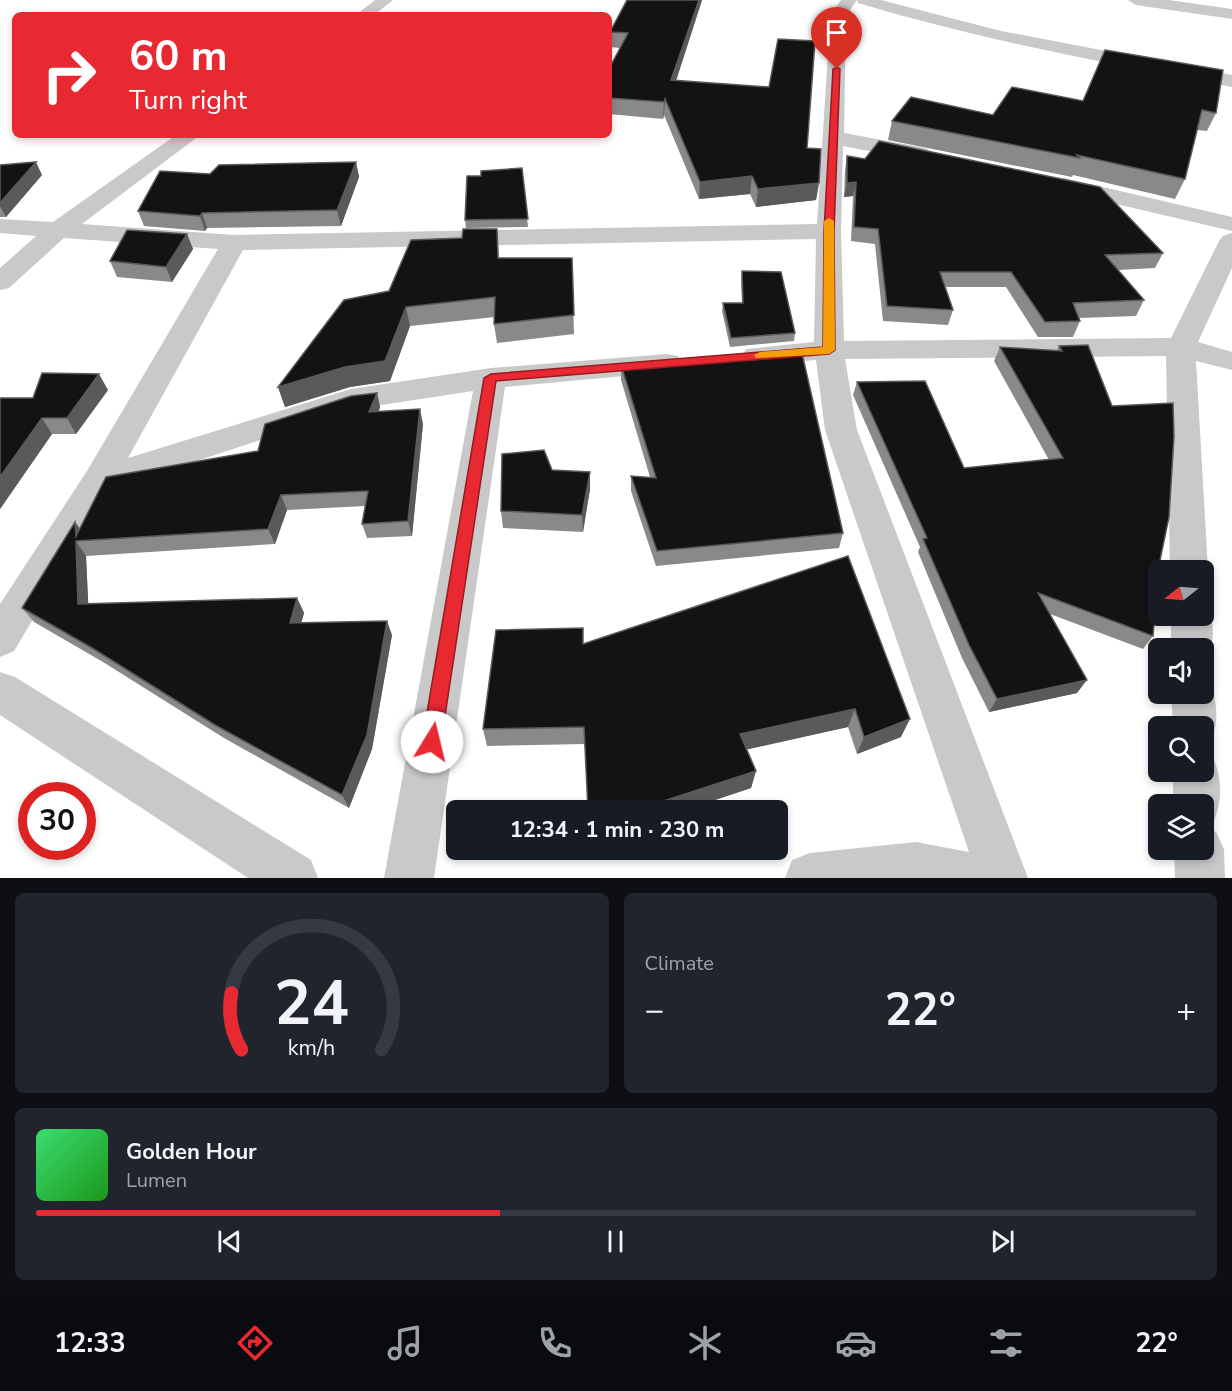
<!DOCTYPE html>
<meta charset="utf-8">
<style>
:root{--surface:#171b24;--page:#20242c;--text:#f1f3f6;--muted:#9ea1a6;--line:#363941;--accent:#e82932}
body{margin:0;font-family:"Nunito Sans",sans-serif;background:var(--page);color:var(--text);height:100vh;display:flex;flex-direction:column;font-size:22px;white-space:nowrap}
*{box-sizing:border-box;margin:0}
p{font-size:20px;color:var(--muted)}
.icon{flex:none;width:33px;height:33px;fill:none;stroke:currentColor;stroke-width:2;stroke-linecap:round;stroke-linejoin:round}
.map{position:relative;height:878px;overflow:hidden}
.side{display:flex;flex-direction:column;gap:15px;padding:15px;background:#0d0f14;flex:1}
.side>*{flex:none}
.top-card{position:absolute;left:12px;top:12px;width:600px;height:126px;border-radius:9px;box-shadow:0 3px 9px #0003;background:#e82932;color:#fff;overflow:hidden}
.needle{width:39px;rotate:253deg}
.buttons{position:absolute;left:1148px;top:560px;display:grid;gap:12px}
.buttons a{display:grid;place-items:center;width:66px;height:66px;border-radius:9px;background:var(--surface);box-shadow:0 3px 9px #0003;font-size:30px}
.speed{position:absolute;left:18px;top:782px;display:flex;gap:12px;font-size:30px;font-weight:700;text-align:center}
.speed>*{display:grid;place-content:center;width:78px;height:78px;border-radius:50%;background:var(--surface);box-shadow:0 3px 9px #0003;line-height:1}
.speed .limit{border:9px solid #d22;background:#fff;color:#111}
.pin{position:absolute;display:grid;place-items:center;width:51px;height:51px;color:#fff;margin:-62px -26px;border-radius:50% 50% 50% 0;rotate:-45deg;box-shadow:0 0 6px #0007}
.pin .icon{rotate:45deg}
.me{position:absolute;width:66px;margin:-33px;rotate:9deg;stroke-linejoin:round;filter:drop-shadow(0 0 4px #0008)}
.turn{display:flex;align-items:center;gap:21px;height:126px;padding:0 18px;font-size:27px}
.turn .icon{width:78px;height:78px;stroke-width:2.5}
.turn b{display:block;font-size:42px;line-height:51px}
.big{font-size:45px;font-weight:700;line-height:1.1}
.side .card{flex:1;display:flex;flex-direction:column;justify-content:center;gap:9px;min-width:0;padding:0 21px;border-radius:9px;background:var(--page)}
.side .dial{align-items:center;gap:0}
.dial svg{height:156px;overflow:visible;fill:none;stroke:var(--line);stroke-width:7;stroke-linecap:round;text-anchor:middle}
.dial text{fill:var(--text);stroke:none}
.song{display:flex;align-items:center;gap:18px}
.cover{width:72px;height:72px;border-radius:9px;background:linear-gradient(135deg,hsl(140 70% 55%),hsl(120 70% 35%))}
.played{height:6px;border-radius:3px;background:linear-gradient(90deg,var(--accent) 40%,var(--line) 40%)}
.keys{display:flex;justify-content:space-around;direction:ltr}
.heat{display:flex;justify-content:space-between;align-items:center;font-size:33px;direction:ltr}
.side .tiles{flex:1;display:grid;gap:15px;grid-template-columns:1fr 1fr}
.card:last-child{grid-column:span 2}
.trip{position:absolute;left:446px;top:800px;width:342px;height:60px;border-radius:9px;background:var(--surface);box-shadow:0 3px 9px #0003;font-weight:700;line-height:60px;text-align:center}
.dock{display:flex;height:96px;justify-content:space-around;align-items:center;background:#090b0e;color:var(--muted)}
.dock .icon{width:42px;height:42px}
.dock .current{color:var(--accent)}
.dock b{font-size:27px;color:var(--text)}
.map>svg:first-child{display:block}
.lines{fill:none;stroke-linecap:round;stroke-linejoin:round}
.minor{fill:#c9c9c9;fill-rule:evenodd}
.wall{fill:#898989}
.shaded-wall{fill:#5a5a5a}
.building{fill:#131313;stroke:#5a5a5a;stroke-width:1.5}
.route{fill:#e82932;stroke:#971b20;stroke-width:1.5}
.slow{fill:#f59e0b}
</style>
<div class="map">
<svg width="1232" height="878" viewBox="0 0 1232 878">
<rect width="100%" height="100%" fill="#fff"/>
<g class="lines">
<!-- minor -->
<g class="minor">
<path d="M375 0H393L374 15H356Z"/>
<path d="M841 0H881L1001 31 1232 75V87C1106 63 981 40 858 3L857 0 850 10 846 23 844 133 920 147 928 149 931 154 928 159 920 161 843 146 841 231 844 341 1171 338 1219 241 1223 236 1232 233V268L1198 342 1232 352V370L1196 361 1208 570 1203 580V570H1170L1166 356 845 359 857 430 1028 878H785L792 860 810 853 916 842 969 852 825 430 816 360 757 365 746 363 742 356 746 349 814 342 816 239 243 250 128 458 351 389 491 368 667 354 678 356 682 363 678 370 667 372 505 387 434 878H384L473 391 355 409 111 489 14 651 0 657V604L87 471 218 249 64 238 9 288 0 290V268L36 236 0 233V219L53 222 176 135H200L82 224 234 235 817 224 830 23 834 10Z"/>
<path d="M1128 0H1169L1232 9V19L1136 5Z"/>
<path d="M1064 178 1232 217V231L1056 190 1053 185 1056 180Z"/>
<path d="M1203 602C1217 616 1214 644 1207 661L1203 662V648H1171V615H1203Z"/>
<path d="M0 672 15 677 311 860 318 878H248L0 715Z"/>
<path d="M1203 677 1208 679C1217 699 1220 720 1211 741L1203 744V726H1173L1171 693H1203Z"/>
<path d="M1203 751 1212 755C1222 777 1223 798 1214 821L1203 825V804H1173V771H1203Z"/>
<path d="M1203 826 1216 832 1224 849 1225 878H1175L1174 849H1203Z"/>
</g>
</g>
<!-- wall -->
<g class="wall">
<path d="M702 0 676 81 807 148 819 183 816 200 756 207 750 194 699 199 664 115 663 119 609 114V69L620 48 610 47V32Z"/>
<path d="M1105 50 1216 113 1207 131 1197 130 1185 179 1175 199 1073 175 1072 177 888 140 892 121 993 115 1083 101Z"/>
<path d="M847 156 1163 253 1155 268 1118 270 1144 300 1136 316 1079 318 1080 321 1073 337H1038L1006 287H945L953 310 948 325 883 321 875 244 851 241 853 196 844 197 845 170Z"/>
<path d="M356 162 359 177 341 226 207 228 205 231 144 226 138 211 210 174Z"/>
<path d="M0 165 42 175 6 217H0Z"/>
<path d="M522 168 528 227 466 228 465 220 481 176Z"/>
<path d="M497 229 499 258H572L574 334 497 343 494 324 495 317 410 326 390 381 350 387 285 407 278 387 389 291Z"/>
<path d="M187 234 193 249 172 282 117 277 110 261Z"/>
<path d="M742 271 795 333 794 341 730 347 722 311 723 303H742L741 279Z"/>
<path d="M1088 345 1160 560 1153 636 1143 649 1050 614 1077 693 989 712 962 658 918 552 920 547 853 395 857 382 964 468 1049 460 994 361 1000 347 1057 350 1059 346Z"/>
<path d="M621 365 843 533 839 548 656 566 631 491V476L650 477 621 380Z"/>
<path d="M108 390 76 434H52L0 509V398H33Z"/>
<path d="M377 393 380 407 379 411 423 424 412 536 367 538 362 524 365 506 287 510 275 544 86 556 88 604 297 598 304 613 301 623 392 635 372 749 349 808 224 738 103 662 34 622 22 608 75 522 80 528 258 451Z"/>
<path d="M552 470 590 472V489L583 532 503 528 501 511Z"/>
<path d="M848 556 901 737 857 754 848 727 746 749 756 771 751 788 685 810H588L585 744 487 746 483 729 584 644Z"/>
</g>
<!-- shaded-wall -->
<g class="shaded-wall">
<path d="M699 0H702L671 96V80Z"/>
<path d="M665 99 664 115 663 119 664 102Z"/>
<path d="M36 162 42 175 6 217 0 206V203Z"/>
<path d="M356 162 359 177 341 226 337 210Z"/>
<path d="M752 176 750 194 699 199 700 182Z"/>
<path d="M856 182 853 196 844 197 847 183Z"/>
<path d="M819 183 816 200 756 207 758 189Z"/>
<path d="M202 213 207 228 205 231 200 216Z"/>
<path d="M187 234 193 249 172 282 166 267Z"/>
<path d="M406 307 410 326 390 381 350 387 285 407 278 387Z"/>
<path d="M99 374 108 390 76 434 67 418Z"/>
<path d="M377 393 380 407 373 426 369 412Z"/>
<path d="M420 409 423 424 412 536 408 521Z"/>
<path d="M42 418 52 434 0 509V477Z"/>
<path d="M590 472V489L583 532 582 515Z"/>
<path d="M281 495 287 510 275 544 268 529Z"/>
<path d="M75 522 85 537 76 536Z"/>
<path d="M76 541 86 556 89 618 78 604Z"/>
<path d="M297 598 304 613 297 638 290 623Z"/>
<path d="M387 621 392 635 372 749 349 808 342 795Z"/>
<path d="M1087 680 1077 693 989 712 997 699Z"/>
<path d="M855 709 848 727 736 752 740 734Z"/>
<path d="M910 719 901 737 857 754 864 737Z"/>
<path d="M756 771 751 788 685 810H636Z"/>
</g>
<!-- building -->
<g class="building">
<path d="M627 0H699L671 80 769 87 778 39 815 41 807 148 821 149 819 183 758 189 752 176 700 182 665 99 664 102 609 98V69L628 33 610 32Z"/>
<path d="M1105 50 1223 70 1216 113 1202 110 1185 179 1077 155 1080 158 892 121 911 97 993 115 1012 87 1083 101Z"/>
<path d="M879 141 1100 187 1163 253 1105 255 1144 300 1073 303 1080 321 1045 322 1011 272H940L953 310 887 306 878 229 854 227 856 182 847 183V156L865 159Z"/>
<path d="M36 162 0 203V165Z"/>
<path d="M356 162 337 210 202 213 200 216 138 211 160 171 210 174 219 165Z"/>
<path d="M522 168 528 219 465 220 467 176H481V171Z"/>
<path d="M463 229H497L498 258H572L574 315 494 324 495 297 406 307 385 361 345 367 278 387 344 300 389 291 411 240 462 238Z"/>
<path d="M127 230 187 234 166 267 110 261Z"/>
<path d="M742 271 781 272 795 333 731 338 723 303H743Z"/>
<path d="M1088 345 1112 406 1173 403 1174 436 1169 517 1158 570 1153 636 1038 593 1087 680 997 699 969 645 923 539 927 538 857 382 925 381 964 468 1063 458 1000 347 1062 351 1059 346Z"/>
<path d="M801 349 843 533 657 551 631 476 656 478 621 365Z"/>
<path d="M42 373 99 374 67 418H42L0 477V398H33Z"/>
<path d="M377 393 369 412 420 409 408 521 362 524 368 491 281 495 268 529 76 541 78 604 297 598 290 623 387 621 367 735 342 795 215 725 92 648 22 608 75 522 76 536 106 477 258 451 265 424 351 396Z"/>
<path d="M544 450 552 470 590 472 582 515 501 511 502 454Z"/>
<path d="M848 556 910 719 864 737 855 709 740 734 756 771 636 810H588L584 727 483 729 496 630 583 628V644Z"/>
</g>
<!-- route -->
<path class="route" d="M837 67 840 69 834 231 835 350 829 354 496 381 441 742 438 748 432 750 425 748 422 742 484 378 491 374 823 347 824 231 833 69Z"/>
<!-- slow -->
<path class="slow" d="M829 218 834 221 835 350 829 354 756 358 754 355 760 352 823 347 824 221Z"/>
</svg>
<div class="buttons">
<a><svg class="needle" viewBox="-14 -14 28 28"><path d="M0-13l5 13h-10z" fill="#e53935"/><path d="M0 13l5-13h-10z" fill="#9ea1a6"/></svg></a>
<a><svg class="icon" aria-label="sound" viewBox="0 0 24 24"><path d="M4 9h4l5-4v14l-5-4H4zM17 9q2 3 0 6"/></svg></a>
<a><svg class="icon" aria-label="search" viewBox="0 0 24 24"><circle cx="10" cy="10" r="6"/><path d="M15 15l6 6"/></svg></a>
<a><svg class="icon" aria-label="layers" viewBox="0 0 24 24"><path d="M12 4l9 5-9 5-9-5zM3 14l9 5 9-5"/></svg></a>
</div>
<div class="speed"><div class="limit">30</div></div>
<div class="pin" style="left:837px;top:69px;background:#d93025"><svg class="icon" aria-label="arrive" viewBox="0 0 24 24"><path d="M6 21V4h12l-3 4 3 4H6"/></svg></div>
<svg class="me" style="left:432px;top:742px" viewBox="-20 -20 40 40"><circle r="19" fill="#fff"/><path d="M0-13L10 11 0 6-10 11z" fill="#e82932"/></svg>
<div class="trip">12:34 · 1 min · 230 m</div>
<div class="top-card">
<div class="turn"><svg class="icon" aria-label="right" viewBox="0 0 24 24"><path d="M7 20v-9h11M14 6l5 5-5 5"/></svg><div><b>60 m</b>Turn right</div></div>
</div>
</div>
<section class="side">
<div class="tiles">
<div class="card dial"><svg viewBox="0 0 100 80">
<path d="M14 69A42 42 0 1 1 86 69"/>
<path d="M14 69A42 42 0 0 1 9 40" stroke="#e82932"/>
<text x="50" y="56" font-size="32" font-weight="700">24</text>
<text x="50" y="72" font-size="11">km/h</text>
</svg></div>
<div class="card"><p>Climate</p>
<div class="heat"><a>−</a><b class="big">22°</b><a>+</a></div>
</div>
<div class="card">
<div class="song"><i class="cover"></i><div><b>Golden Hour</b><p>Lumen</p></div></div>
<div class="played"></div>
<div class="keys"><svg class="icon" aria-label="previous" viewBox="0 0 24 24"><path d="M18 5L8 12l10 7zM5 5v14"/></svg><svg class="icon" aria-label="pause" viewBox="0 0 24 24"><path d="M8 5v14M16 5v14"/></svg><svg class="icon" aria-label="next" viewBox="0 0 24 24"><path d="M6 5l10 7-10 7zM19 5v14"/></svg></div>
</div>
</div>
</section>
<nav class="dock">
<b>12:33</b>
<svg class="icon current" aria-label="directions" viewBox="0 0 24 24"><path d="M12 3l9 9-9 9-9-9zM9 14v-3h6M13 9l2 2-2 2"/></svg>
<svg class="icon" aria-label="music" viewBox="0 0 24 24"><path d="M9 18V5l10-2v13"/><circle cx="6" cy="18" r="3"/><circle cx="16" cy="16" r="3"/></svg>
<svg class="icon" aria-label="phone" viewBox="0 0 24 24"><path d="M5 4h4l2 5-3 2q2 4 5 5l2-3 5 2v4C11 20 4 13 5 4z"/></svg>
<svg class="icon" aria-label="climate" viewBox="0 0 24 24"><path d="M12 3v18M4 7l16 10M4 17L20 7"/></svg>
<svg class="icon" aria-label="car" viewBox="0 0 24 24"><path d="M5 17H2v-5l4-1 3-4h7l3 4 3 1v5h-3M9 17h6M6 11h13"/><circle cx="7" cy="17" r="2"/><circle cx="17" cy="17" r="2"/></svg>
<svg class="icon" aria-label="filters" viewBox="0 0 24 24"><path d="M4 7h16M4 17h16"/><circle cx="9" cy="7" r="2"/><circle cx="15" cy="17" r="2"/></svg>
<b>22°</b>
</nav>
